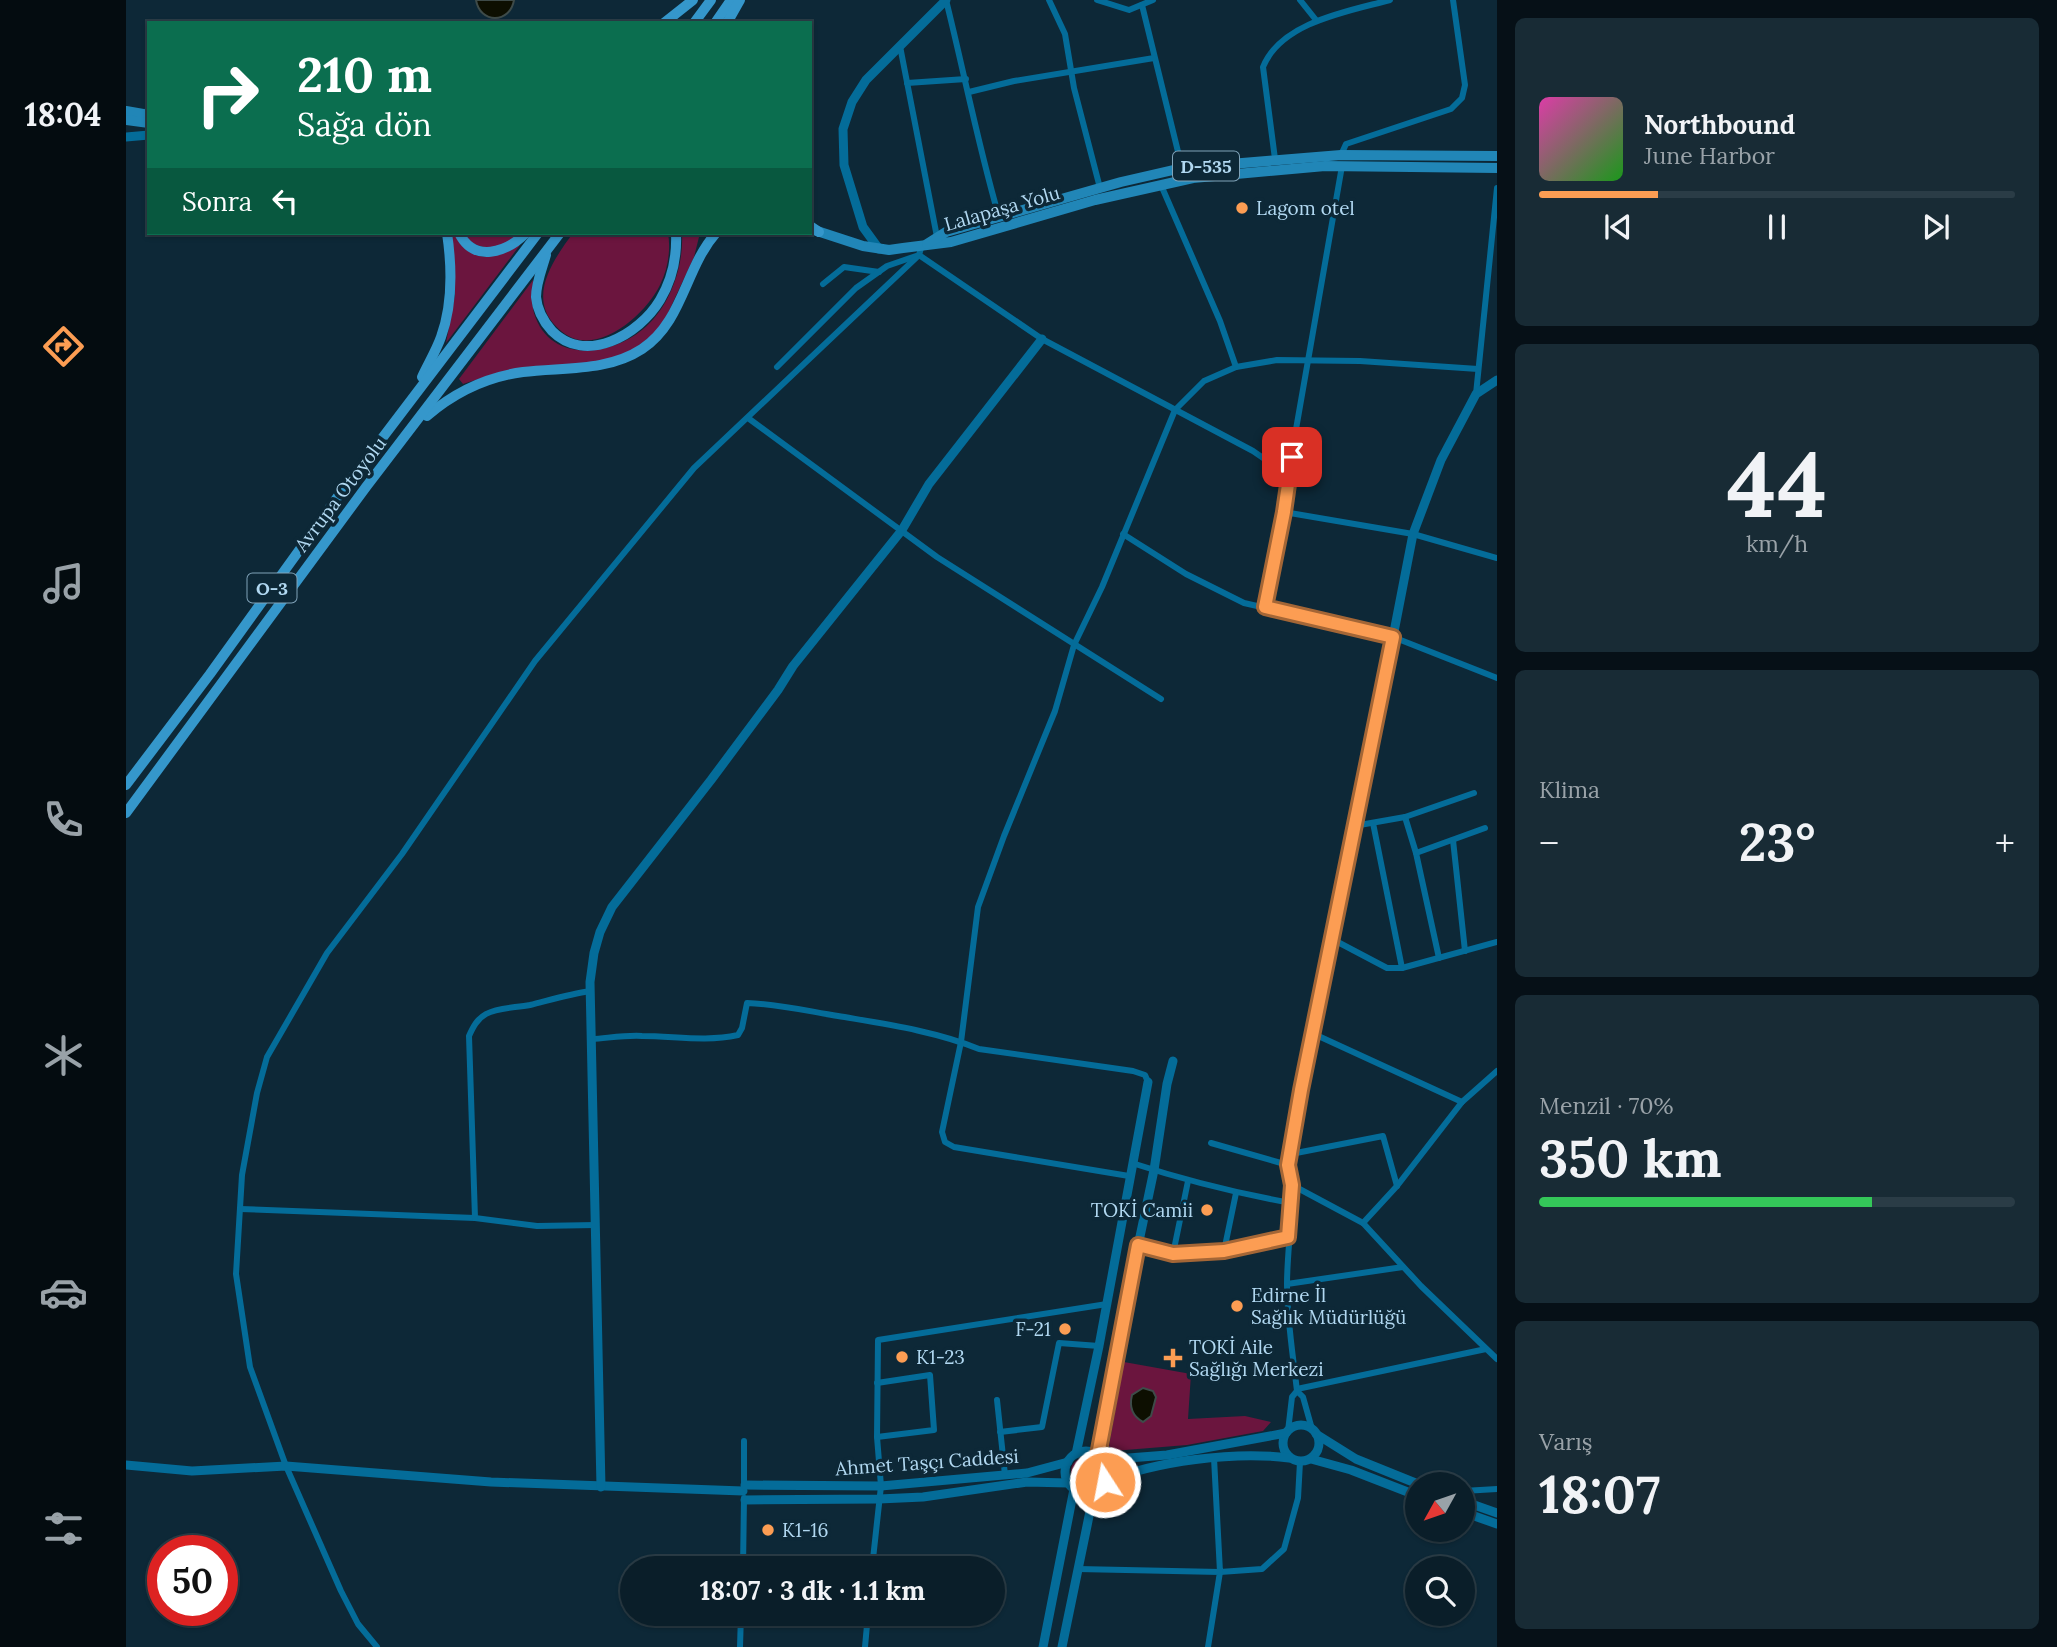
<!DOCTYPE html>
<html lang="tr">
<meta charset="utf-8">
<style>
:root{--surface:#0a1e29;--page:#182b35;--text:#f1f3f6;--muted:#99a2a8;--line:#2a3c46;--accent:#fc9d53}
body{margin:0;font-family:Lora,serif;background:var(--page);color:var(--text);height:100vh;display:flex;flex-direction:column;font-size:26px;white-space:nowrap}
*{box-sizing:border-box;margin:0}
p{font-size:23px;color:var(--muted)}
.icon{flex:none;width:38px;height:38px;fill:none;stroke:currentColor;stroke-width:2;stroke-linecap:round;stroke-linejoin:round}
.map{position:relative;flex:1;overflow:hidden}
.panel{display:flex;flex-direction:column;gap:18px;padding:18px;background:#061017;width:560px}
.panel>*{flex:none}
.hud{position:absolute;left:21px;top:21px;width:665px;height:214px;border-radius:0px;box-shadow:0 2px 5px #0004,0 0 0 2px var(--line);background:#0b6e4f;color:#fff;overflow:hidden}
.needle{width:46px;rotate:230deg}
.controls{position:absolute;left:1279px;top:1472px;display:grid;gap:14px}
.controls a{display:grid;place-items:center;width:70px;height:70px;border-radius:50%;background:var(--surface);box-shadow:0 2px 5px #0004,0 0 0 2px var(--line);font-size:35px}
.speed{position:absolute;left:21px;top:1535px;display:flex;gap:14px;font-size:35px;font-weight:700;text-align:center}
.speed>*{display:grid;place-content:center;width:91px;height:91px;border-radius:50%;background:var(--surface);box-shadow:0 2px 5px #0004,0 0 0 2px var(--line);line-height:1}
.speed .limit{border:10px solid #d22;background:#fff;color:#111}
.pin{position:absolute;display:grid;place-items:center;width:60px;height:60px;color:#fff;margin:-30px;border-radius:14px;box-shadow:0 4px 10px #0006}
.me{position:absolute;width:77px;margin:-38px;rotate:349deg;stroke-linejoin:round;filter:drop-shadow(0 0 5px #0008)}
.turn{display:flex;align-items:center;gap:24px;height:147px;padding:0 35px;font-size:32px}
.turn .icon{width:91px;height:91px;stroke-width:2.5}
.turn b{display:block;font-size:49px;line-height:60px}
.then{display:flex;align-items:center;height:66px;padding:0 35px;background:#0003;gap:14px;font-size:26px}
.big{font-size:52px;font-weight:700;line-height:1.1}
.panel .tile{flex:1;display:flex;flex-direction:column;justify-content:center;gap:10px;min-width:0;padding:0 24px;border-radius:10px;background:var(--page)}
.panel .dial{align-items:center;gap:0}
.dial b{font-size:91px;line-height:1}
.song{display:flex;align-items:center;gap:21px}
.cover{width:84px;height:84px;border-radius:10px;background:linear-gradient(135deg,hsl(320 70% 55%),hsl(120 70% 35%))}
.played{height:7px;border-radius:4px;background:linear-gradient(90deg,var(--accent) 25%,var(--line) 25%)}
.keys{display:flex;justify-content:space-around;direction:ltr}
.heat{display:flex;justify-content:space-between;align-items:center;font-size:38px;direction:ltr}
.charge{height:10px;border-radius:5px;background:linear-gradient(90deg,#34c759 70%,var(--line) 0)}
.trip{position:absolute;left:494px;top:1556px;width:385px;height:70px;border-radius:35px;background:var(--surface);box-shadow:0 2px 5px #0004,0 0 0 2px var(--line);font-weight:700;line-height:70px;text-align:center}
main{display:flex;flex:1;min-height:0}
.tab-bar{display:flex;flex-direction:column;width:126px;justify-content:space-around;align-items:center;background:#040c10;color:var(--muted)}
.tab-bar .icon{width:49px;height:49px}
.tab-bar .active{color:var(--accent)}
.tab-bar b{font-size:32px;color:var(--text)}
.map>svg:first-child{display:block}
.green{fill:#6b153e}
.water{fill:#0d0f01;stroke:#3e4b49;stroke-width:2}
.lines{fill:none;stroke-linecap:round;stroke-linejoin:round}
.street{stroke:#046c99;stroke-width:6}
.secondary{stroke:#046c99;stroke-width:9}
.primary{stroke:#2186b7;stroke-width:10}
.highway{stroke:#3597cb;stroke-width:10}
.route-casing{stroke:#a46636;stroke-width:18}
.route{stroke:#fc9d53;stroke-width:12}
.poi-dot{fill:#fc9d53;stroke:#0d2837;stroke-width:2.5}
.labels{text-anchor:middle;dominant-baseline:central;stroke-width:7;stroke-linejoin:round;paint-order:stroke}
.shield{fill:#0d2837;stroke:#80a3b9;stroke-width:2}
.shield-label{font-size:18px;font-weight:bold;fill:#b1d8f1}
.street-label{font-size:19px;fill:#b1d8f1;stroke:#0d2837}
.poi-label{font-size:19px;fill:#b1d8f1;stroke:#0d2837;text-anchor:start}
</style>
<main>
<nav class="tab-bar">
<b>18:04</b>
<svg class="icon active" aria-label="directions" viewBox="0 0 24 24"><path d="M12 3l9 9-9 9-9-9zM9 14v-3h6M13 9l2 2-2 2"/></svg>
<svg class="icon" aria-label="music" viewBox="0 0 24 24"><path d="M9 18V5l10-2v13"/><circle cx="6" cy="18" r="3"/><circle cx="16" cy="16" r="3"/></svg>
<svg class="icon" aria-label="phone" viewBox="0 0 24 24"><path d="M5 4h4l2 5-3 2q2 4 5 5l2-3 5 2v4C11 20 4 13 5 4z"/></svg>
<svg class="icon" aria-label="climate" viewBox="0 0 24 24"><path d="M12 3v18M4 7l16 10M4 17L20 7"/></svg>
<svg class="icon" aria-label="car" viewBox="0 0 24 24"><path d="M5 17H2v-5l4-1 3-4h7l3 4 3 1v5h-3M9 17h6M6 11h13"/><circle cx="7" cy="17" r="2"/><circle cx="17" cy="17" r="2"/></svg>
<svg class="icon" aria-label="filters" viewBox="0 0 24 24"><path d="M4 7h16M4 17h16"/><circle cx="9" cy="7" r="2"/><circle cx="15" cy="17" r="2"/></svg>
</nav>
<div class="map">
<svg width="1371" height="1647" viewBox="0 0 1371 1647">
<rect width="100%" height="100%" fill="#0d2837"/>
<!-- green -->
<g class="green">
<path d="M338 233H393C379 249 350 255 338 233Z"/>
<path d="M447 233H542C545 250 542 269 534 285 522 310 485 345 454 340 444 339 434 331 427 323 403 294 428 259 447 233Z"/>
<path d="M556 233H574L568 257 535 328 506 351 478 361 374 372 337 384 333 379 407 280C407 291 405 302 408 313 423 363 483 357 516 330 543 309 558 267 556 233Z"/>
<path d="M329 234C358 271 359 253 394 245L320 343 329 295 326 235Z"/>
<path d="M998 1362 1065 1374 1062 1419 1119 1416 1145 1422 1137 1431 1061 1445 987 1451 983 1446Z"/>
<circle cx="958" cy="1471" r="13"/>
</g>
<!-- water -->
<g class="water">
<path d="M350 0H388C384 24 354 24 350 0Z"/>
<path d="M1017 1388 1027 1391 1030 1397 1025 1416 1017 1422C1006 1416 1003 1407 1006 1395Z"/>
</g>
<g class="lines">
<!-- street -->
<g class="street">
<path d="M820 0C838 72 852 145 873 217"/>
<path d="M923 0 939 34 948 88 974 188"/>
<path d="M971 0 1003 10 1027 0"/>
<path d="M1174 0 1190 20"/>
<path d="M1016 5 1056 168"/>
<path d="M774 46 811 237"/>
<path d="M781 83 840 79"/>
<path d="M843 92 888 81 1028 58"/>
<path d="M21 115 23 101"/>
<path d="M1215 155 1220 144 1325 109 1336 98 1339 85 1327 0"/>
<path d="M1149 159 1137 67C1155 22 1223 11 1264 0"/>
<path d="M1035 185 1094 321 1110 367"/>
<path d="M697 284 718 267 753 272"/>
<path d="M651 367 730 288 761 266 793 255 916 339 1127 451 1162 475"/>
<path d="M1350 394 1371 188"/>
<path d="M622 418 811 557 1035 699"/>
<path d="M1158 512 1287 534 1371 558"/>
<path d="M997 534 1060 574 1118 603 1267 637 1371 678"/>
<path d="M1139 607 1158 512 1162 475 1216 166"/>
<path d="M1279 817 1290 853 1313 958"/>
<path d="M1247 823 1276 968"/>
<path d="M1228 826 1279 817 1348 793"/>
<path d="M1327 840 1339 951"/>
<path d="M1290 853 1359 828"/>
<path d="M1206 939 1261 968H1276L1371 942"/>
<path d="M1188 1034 1336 1102"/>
<path d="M466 1039C482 1038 500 1035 516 1036 549 1036 579 1042 612 1035L616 1028 621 1003C652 1004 681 1011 712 1016 759 1024 809 1031 853 1049L1007 1071 1019 1075 1022 1082"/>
<path d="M1085 1143 1162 1165"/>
<path d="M1165 1154 1257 1136 1271 1186"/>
<path d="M1006 1163C1058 1180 1110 1193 1165 1203"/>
<path d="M1003 1176 828 1147 819 1142 816 1132 835 1042 852 907 878 836 929 711 948 645 976 587 1049 410 1078 381 1110 367 1151 360 1234 361 1352 369"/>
<path d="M1166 1185 1237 1223 1295 1286 1371 1359"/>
<path d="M114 1209 349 1218 411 1226 470 1225"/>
<path d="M349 1218 343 1036C347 1027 351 1019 360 1014 373 1007 389 1008 404 1005 424 1000 444 994 464 991"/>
<path d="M1237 1223 1271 1186 1336 1102 1371 1071"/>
<path d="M1012 1246 1047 1254 1098 1251 1162 1237"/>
<path d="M1098 1251 1110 1193"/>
<path d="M1047 1254 1062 1181"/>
<path d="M1161 1284 1277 1267"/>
<path d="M751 1383 804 1375 808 1430 751 1437"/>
<path d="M1171 1389 1360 1349"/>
<path d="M871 1400 879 1475"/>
<path d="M1186 1429 1177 1397 1171 1391C1167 1355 1161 1320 1161 1284 1161 1245 1170 1202 1162 1165L1267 637"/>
<path d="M1162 1431 1166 1397 1171 1391"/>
<path d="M874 1432 916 1427 933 1343 973 1346"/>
<path d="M1088 1458 1094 1572 1136 1569 1158 1549 1172 1498 1174 1462"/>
<path d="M618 1488V1441"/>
<path d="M1337 1491 1371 1489"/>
<path d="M617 1568 618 1498"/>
<path d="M746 1568 755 1486 751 1437 752 1340 981 1304"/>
<path d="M952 1569 1094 1572 1082 1647"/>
<path d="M251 1647 232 1624 215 1591 160 1466 124 1367 110 1274 116 1175 131 1093 141 1057 201 953 276 854 409 661 568 468 793 255 796 245"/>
<path d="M614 1647 615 1614"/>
<path d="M739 1647 742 1614"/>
</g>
<!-- secondary -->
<g class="secondary">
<path d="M0 137 23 135"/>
<path d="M753 249 737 227 718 165 717 129 726 102 740 80 820 0"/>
<path d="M1267 637 1287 534 1315 460 1350 394 1371 380"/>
<circle cx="1175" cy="1443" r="18"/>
<path d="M1190 1434 1230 1459 1292 1484"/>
<circle cx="960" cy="1472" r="21"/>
<path d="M950 1454 973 1346 1022 1082"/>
<path d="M972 1455 1012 1246 1028 1170 1041 1084 1047 1061"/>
<path d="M1185 1459 1225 1470 1292 1496"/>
<path d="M977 1460 1041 1455 1160 1433"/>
<path d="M0 1465 66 1471 160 1466 365 1482 617 1491"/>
<path d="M979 1482C1029 1461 1109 1451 1163 1458"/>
<path d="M619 1485 755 1486 901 1473 942 1462"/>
<path d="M475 1487 464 982 468 953 474 932 486 907 585 780 652 690 667 666 776 530 803 484 916 339"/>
<path d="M619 1500 753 1499 797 1497 901 1482 942 1483"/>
<path d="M1337 1501 1371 1513"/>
<path d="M1337 1512 1371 1524"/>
<path d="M917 1647 948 1489"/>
<path d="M936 1647 968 1492"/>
</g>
<!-- primary -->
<g class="primary">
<path d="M0 111 23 115"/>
<path d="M0 120 23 123"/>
<path d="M688 230 737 246 763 250 777 248 825 242 969 200 1067 178 1199 166 1371 168"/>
<path d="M801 244 820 232 995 182 1056 168 1215 155 1371 156"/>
</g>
<!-- highway -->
<g class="highway">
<path d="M538 23 567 0"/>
<path d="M568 23 585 0"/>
<path d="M589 23 605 0"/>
<path d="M601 23 614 0"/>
<path d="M684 226 693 232"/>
<path d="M333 233C348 263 380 253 400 233"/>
<path d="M420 255C416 269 410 283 410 297 411 309 418 322 426 331 460 365 513 335 534 300 546 280 551 256 550 233"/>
<path d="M296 377C302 364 310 351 315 337 327 304 326 267 321 233"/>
<path d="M301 416C329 392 360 377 397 372 437 367 481 372 516 349 557 322 559 268 590 233"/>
<path d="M0 785 84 674 213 495 412 233"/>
<path d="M0 813 240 487 434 233"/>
</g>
</g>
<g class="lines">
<defs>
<path id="route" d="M979 1482 980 1465 972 1455 1012 1245 1047 1254 1098 1251 1162 1237 1166 1185 1162 1165 1175 1090 1267 637 1139 607 1158 512 1166 457"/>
</defs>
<!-- route casing -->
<use href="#route" class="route-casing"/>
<!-- route -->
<use href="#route" class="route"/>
</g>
<!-- markers -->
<g class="poi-dot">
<circle cx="1116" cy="208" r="7"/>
<circle cx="1081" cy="1210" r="7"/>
<circle cx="1111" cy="1306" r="7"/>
<circle cx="939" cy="1329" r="7"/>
<circle cx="776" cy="1357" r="7"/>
<path d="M1043.5 1347.5h7v7h7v7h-7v7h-7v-7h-7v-7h7z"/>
<circle cx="642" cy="1530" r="7"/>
</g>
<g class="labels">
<!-- shield labels -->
<g class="shield">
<rect x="1047" y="151.5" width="66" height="29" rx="5"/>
<rect x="121.5" y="573.5" width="49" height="29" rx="5"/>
</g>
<g class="shield-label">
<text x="1080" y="166">D-535</text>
<text x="146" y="588">O-3</text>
</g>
<!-- street labels -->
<g class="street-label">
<text transform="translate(876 208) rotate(-16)">Lalapaşa Yolu</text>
<text transform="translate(214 494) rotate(-53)">Avrupa Otoyolu</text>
<text transform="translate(801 1462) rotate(-4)">Ahmet Taşçı Caddesi</text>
</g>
<!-- poi labels -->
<g class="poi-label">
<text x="1130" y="208">Lagom otel</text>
<text x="1067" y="1210" text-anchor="end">TOKİ Camii</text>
<text x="1125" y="1295">Edirne İl<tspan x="1125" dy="22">Sağlık Müdürlüğü</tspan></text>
<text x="925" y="1329" text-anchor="end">F-21</text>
<text x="1063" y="1347">TOKİ Aile<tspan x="1063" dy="22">Sağlığı Merkezi</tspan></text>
<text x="790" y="1357">K1-23</text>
<text x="656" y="1530">K1-16</text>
</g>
</g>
</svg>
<div class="controls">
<a><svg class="needle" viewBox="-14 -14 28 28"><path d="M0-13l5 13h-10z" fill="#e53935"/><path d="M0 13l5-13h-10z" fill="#99a2a8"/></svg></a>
<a><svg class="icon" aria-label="search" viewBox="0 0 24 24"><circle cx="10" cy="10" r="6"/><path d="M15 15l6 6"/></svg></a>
</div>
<div class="speed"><div class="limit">50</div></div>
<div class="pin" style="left:1166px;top:457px;background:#d93025"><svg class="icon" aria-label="arrive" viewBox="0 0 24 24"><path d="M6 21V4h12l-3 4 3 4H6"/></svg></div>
<svg class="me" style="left:979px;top:1482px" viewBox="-20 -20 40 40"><circle r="17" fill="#fc9d53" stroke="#fff" stroke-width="3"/><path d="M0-11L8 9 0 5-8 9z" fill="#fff"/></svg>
<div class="trip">18:07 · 3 dk · 1.1 km</div>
<div class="hud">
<div class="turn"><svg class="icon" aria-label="right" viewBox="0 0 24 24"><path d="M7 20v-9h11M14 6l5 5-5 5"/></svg><div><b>210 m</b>Sağa dön</div></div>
<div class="then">Sonra<svg class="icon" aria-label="left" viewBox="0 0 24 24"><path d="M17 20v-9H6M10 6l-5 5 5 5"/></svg></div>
</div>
</div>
<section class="panel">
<div class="tile">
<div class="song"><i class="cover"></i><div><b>Northbound</b><p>June Harbor</p></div></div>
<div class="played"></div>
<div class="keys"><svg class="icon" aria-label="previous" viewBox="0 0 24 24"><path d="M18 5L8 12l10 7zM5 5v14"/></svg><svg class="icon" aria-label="pause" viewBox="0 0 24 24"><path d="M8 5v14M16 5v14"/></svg><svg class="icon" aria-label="next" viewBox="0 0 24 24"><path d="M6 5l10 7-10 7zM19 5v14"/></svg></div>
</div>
<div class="tile dial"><b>44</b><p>km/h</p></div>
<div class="tile"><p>Klima</p>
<div class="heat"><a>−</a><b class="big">23°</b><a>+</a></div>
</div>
<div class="tile"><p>Menzil · 70%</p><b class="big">350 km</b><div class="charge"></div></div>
<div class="tile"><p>Varış</p><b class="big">18:07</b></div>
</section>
</main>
